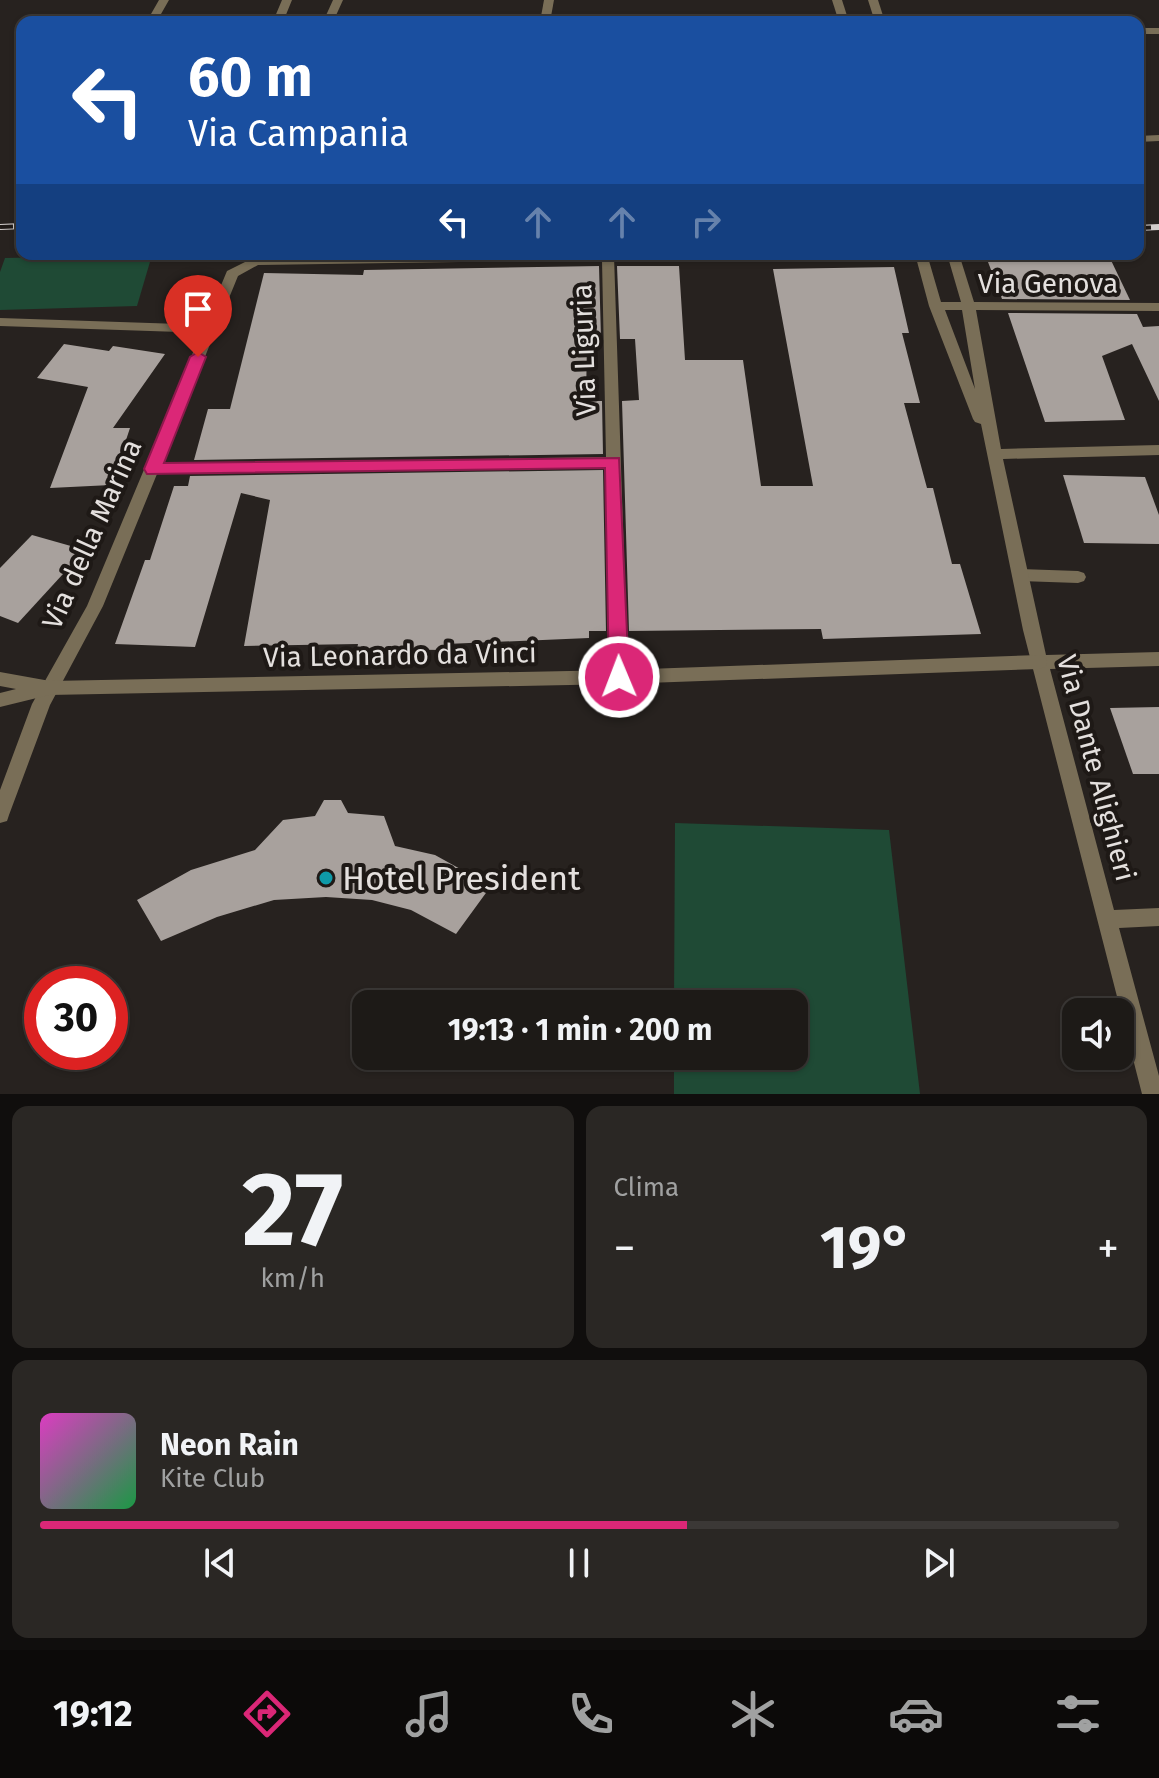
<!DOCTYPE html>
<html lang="it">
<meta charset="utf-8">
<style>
:root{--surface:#1d1a17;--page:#2a2724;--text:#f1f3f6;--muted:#a0a1a1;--line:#3b3836;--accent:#db2777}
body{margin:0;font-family:"Fira Sans",sans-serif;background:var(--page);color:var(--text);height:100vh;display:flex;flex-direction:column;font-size:30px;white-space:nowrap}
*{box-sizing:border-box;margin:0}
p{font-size:26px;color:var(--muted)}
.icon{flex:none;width:44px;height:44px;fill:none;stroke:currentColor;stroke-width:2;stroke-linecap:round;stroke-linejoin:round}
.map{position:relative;height:1094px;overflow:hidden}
.sheet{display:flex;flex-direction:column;gap:12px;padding:12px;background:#100e0d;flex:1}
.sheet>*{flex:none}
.guide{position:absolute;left:16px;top:16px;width:1128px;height:244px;border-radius:16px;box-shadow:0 2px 6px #0004,0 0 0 2px var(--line);background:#1a4fa0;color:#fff;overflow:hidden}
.fabs{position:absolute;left:1062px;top:998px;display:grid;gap:16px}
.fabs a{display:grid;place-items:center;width:72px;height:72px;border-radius:16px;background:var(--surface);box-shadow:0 2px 6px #0004,0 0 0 2px var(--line);font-size:40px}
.speed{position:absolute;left:24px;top:966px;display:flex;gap:16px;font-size:40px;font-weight:700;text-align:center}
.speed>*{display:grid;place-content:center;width:104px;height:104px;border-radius:50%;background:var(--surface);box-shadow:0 2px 6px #0004,0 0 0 2px var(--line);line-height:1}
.speed .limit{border:12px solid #d22;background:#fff;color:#111}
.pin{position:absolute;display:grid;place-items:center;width:68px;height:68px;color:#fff;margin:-82px -34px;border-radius:50% 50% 50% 0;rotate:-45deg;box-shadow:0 0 8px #0007}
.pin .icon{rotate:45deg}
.me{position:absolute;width:88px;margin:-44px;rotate:359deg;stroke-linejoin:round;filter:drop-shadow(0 0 6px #0008)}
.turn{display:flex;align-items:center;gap:28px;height:168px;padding:0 40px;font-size:36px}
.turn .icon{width:104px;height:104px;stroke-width:2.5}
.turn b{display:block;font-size:56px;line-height:68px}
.lanes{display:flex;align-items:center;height:76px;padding:0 40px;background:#0003;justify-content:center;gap:40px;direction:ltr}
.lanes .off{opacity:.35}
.big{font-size:60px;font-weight:700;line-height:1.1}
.sheet .card{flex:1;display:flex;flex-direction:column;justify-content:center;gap:12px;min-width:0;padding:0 28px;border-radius:16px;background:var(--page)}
.sheet .dial{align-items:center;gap:0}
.dial b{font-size:104px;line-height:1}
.song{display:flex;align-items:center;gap:24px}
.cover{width:96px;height:96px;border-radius:12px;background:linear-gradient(135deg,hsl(310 70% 55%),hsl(140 70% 35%))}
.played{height:8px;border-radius:4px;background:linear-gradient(90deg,var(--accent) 60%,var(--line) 60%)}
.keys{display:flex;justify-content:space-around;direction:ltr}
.heat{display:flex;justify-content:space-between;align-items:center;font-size:44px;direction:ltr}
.sheet .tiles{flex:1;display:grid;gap:12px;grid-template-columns:1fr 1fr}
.card:last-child{grid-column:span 2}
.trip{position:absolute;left:352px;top:990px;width:456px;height:80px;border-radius:16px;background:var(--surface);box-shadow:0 2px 6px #0004,0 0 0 2px var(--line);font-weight:700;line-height:80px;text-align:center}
.dock{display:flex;height:128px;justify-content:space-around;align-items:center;background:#0c0a09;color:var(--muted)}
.dock .icon{width:56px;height:56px}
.dock .on{color:var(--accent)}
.dock b{font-size:36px;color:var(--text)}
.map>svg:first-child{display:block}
.green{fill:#1f4a35}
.building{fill:#a8a19d}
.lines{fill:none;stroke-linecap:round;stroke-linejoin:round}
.service{fill:#796e57;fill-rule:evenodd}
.minor{fill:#796e57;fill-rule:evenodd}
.tertiary{fill:#796e57;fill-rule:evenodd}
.rail-casing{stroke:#d1cdcb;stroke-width:6}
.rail{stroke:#1e1916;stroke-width:4;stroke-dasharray:13;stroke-linecap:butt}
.route{fill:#db2777;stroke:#8e194d;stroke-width:2}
.culture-dot{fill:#0f9aa8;stroke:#1e1916;stroke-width:3}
.labels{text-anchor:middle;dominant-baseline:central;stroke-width:8;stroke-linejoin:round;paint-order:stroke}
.street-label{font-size:28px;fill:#e4e0de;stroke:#1e1916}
.near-poi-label{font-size:34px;fill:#e4e0de;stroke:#1e1916;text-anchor:start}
</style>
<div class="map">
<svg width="1159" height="1094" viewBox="0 0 1159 1094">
<rect width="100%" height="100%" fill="#27221f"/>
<!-- green -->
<g class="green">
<path d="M152 255 137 306 0 310V272L5 258Z"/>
<path d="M675 823 889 830 920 1094H674V1056H794V1004H674Z"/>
</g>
<!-- building -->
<g class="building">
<path d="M985 254H1108L1130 300 1002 299Z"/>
<path d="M599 266 601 339H587L586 401H602L603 454 194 460 208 409H230L264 273 363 275 364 270Z"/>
<path d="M617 266H679L685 360H743L761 486H813L773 269 894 267 909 333H902L920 403H904L927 488H933L952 564H960L981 634 823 639 821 629 629 631 622 401 639 400 635 339H620Z"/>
<path d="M1008 313 1137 314 1143 327 1159 326V401L1132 344 1102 356 1125 420 1045 422Z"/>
<path d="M64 344 109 351 113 346 165 354 113 428H130L111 485 50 488 88 387 37 378Z"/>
<path d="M603 470 606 631H589V638L446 644 445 650 357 649 358 644 244 646 270 500 241 493 195 647 115 644 145 560H150L174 486H188L190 476Z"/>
<path d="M1063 475 1145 477 1159 515V544L1084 543Z"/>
<path d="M32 535 85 550 18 623 0 616V568Z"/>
<path d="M1159 707V774H1133L1110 708Z"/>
<path d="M324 800H341L348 813 384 816 395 846 435 855 491 886 456 934 411 910 372 900 326 897 274 900 217 917 161 941 137 900 191 870 255 850 283 820 315 816Z"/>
</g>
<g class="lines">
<!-- service -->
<g class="service">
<path d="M159 0H169L161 14 164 16 274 19 282 0H292L283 22H161L151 14Z"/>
<path d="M0 318 210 325 217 329 210 333 0 326Z"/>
<path d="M1020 569 1078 571 1084 573 1086 577 1084 581 1078 583 1020 581 1014 579 1012 575 1014 571Z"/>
</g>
<!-- minor -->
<g class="minor">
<path d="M333 0H343L333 22H323Z"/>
<path d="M544 0H554L550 22H540Z"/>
<path d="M832 0H842L849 22H839Z"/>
<path d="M868 0H878L885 22H875Z"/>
<rect x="1138" y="28" width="21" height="6"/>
<path d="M1159 135V141L1138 142V136Z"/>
<path d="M476 254 614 256 628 677 625 682 619 684 613 682 610 677 606 467 157 474 103 606 50 705 9 815 7 821 0 823V790L32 704 87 606 227 271 255 257ZM602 260 606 457 161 464 238 276 258 265Z"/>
<path d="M915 254H927L941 302H961L947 254H959L974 302 1159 303V311L976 310 1001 449 1159 445V455L1003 459 1046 655 1159 652V666L1050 669 1114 910 1159 908V926L1119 928 1159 1076V1094H1142L1023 630 981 424 975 422 973 419 929 306ZM945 310H962L975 389Z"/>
</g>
<!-- tertiary -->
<path class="tertiary" d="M1039 655 1045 657 1048 662 1045 667 1039 669 619 684 49 695 0 707V693L16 689 0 686V672L50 681 619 670Z"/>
<defs>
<g id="rail">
<path d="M0 227 22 226"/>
<path d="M1138 228 1159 227"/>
</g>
</defs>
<!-- rail casing -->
<use href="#rail" class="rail-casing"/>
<!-- rail -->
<use href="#rail" class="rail"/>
</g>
<!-- route -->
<path class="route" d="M198 352 206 357 164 463 619 458 629 677 626 683 619 685 609 677 605 468 147 474 144 469 190 357Z"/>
<!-- markers -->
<circle class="culture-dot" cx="326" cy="878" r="8"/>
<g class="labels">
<!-- street labels -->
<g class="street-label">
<text x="1048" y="283">Via Genova</text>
<text transform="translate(584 350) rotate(-92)">Via Liguria</text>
<text transform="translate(92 534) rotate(-66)">Via della Marina</text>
<text transform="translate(400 655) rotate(-1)">Via Leonardo da Vinci</text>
<text transform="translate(1096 768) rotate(75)">Via Dante Alighieri</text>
</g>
<!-- near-poi labels -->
<g class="near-poi-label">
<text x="342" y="878">Hotel President</text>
</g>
</g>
</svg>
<div class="fabs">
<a><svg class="icon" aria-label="sound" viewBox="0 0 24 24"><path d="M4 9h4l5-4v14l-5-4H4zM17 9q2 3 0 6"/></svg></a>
</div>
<div class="speed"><div class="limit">30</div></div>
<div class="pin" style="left:198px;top:357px;background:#d93025"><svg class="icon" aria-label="arrive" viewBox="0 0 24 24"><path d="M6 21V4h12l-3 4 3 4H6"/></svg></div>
<svg class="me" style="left:619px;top:677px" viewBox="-20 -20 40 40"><circle r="17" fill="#db2777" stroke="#fff" stroke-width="3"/><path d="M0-11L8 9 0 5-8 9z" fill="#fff"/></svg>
<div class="trip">19:13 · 1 min · 200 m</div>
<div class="guide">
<div class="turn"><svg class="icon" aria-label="left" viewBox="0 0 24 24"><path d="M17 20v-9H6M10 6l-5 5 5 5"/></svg><div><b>60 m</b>Via Campania</div></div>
<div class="lanes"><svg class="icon" aria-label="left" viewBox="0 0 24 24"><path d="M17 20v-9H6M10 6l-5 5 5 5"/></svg><svg class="icon off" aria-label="ahead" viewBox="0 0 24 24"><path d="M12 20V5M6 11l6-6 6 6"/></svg><svg class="icon off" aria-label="ahead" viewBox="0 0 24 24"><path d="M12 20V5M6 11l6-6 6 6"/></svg><svg class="icon off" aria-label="right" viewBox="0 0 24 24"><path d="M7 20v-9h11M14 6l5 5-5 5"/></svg></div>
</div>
</div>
<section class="sheet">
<div class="tiles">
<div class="card dial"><b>27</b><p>km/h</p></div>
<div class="card"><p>Clima</p>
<div class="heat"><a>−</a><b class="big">19°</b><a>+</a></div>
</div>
<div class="card">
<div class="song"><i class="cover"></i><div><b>Neon Rain</b><p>Kite Club</p></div></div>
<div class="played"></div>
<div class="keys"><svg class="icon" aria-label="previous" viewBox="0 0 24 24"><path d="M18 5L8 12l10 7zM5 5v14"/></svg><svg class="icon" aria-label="pause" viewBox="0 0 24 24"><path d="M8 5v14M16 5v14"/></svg><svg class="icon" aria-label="next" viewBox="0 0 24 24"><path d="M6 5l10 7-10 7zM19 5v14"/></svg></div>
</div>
</div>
</section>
<nav class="dock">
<b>19:12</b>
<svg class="icon on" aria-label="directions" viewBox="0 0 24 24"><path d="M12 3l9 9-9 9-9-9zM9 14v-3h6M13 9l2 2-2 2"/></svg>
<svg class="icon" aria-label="music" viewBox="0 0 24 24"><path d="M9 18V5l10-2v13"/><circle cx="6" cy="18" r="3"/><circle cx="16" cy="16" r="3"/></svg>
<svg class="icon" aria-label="phone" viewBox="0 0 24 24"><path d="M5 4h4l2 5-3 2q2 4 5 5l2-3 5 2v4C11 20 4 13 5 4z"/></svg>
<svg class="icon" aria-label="climate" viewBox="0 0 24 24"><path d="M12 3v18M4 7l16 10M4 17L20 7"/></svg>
<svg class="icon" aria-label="car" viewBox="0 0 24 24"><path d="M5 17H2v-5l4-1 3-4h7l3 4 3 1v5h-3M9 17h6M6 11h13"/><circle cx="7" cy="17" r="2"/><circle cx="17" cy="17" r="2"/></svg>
<svg class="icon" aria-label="filters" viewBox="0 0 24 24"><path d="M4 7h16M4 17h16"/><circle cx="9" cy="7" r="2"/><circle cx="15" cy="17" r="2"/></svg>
</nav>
